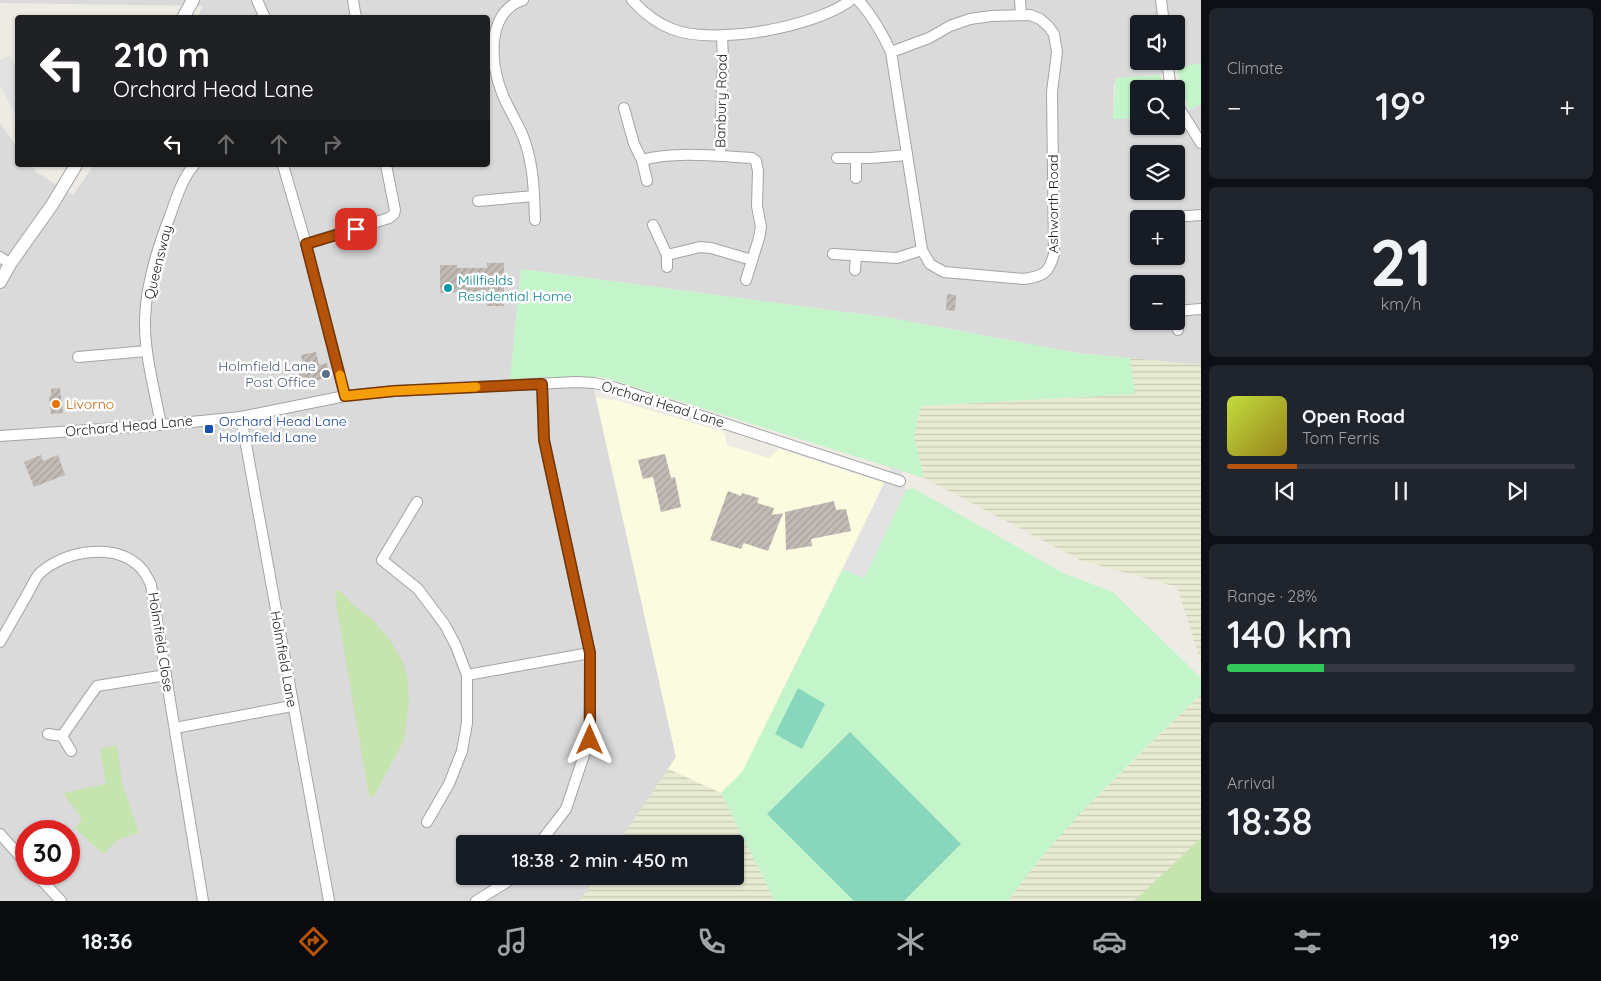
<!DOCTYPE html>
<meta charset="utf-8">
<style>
:root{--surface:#171b24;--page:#20242c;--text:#f1f3f6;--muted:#9ea1a6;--line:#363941;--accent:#b45309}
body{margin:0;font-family:Quicksand,sans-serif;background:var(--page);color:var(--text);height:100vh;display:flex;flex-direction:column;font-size:19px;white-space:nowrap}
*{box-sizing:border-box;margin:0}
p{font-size:16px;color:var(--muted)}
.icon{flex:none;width:28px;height:28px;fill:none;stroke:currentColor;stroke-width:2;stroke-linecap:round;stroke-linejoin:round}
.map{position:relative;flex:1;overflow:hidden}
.sheet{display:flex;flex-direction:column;gap:8px;padding:8px;background:#0d0f14;width:400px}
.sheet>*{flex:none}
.guide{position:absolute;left:15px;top:15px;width:475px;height:152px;border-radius:5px;box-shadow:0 1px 4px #0004;background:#202124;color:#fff;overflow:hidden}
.buttons{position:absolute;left:1130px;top:15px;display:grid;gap:10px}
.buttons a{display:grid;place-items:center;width:55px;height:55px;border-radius:5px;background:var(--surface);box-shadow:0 1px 4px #0004;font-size:25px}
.speed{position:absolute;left:15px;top:820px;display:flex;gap:10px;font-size:25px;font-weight:700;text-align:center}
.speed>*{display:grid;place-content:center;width:65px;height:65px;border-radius:50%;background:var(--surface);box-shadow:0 1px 4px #0004;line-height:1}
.speed .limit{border:8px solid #d22;background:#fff;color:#111}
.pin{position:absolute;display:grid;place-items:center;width:42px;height:42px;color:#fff;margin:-21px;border-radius:10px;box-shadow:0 2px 8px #0006}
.me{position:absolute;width:55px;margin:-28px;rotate:0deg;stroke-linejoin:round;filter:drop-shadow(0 0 4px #0008)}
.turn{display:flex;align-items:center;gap:18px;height:105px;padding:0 15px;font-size:22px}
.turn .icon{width:65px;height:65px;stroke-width:2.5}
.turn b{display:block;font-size:35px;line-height:42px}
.lanes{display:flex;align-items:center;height:48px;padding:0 15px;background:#0003;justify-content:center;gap:25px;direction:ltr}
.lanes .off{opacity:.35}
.big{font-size:38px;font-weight:600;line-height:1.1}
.sheet .tile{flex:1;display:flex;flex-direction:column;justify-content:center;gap:8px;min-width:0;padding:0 18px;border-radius:8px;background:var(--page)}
.sheet .dial{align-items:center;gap:0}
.dial b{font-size:65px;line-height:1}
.song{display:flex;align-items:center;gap:15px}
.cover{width:60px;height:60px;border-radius:8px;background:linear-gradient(135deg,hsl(70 70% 55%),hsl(50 70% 35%))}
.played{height:5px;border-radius:2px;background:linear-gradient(90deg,var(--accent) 20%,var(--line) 20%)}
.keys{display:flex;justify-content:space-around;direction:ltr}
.heat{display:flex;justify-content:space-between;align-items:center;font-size:28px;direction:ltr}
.charge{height:8px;border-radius:4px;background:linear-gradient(90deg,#34c759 28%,var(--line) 0)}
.trip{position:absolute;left:456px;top:835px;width:288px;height:50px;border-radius:5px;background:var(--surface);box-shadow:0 1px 4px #0004;font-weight:600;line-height:50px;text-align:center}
.dock{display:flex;height:80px;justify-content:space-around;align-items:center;background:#090b0e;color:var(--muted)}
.dock .icon{width:35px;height:35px}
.dock .selected{color:var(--accent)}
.dock b{font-size:22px;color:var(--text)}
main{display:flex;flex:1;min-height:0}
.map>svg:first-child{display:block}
.residential{fill:#dbdada;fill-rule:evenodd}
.education{fill:#fbfcdf}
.farmland{fill:url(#farmland-rules)}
.grass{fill:#c6e4ae}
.park{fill:#c4f5ca}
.pitch{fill:#88d7bc}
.parking{fill:#e1e1e1}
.building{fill:url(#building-hatch)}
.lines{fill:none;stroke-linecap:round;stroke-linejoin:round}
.minor-casing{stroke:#a4a4a4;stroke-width:12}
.tertiary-casing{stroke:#a4a4a4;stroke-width:14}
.minor{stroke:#fff;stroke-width:10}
.tertiary{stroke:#fff;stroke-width:12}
.route-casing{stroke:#753606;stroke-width:12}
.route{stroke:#b45309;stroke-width:9}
.slow{stroke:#f59e0b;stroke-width:9}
.culture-dot{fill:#0f9aa8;stroke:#fff;stroke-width:2}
.service-dot{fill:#5c6f8a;stroke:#fff;stroke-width:2}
.food-dot{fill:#e8710a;stroke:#fff;stroke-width:2}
.transit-dot{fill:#1a4fb4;stroke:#fff;stroke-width:2}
.labels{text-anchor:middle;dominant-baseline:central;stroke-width:5;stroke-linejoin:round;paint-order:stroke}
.street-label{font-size:14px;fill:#1d1d1d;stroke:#fff}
.culture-label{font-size:14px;fill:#0d838f;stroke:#fff;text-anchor:start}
.service-label{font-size:14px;fill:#4e5e75;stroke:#fff;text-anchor:end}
.food-label{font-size:14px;fill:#c56008;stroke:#fff;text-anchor:start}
.transit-label{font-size:14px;fill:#164399;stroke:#fff;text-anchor:start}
</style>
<main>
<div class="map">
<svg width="1201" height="901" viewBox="0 0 1201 901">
<defs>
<pattern id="farmland-rules" width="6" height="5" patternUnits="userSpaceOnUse" patternTransform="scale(1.25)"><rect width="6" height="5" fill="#e8ebd1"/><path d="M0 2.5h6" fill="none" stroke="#c7c9b3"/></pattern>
<pattern id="building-hatch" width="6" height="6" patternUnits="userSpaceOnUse" patternTransform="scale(1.25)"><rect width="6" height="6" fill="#c2bab4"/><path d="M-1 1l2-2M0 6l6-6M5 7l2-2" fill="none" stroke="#a69f9a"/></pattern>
</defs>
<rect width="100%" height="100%" fill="#eeebe4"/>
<!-- residential -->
<path class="residential" d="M0 0H1201V63L1176 68 1160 75 1116 78 1114 86 1113 118H1139V126H1176V109L1189 110 1201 104V365L1078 353 891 318 521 269 510 380 591 377 676 757 618 844H465V876H597L580 901H0V123L17 147 18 165H31L36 172 73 195 94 165H488V18H197L203 6 0 3ZM1139 24H1176V61H1139ZM1139 154H1176V191H1139ZM1139 219H1176V256H1139ZM1139 284H1176V321H1139ZM26 831H69V874H26Z"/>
<!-- education -->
<path class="education" d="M596 398 615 400 724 432 727 445 769 458 779 449 884 483 742 773 721 793 668 769 676 757Z"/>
<!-- farmland -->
<g class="farmland">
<path d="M1130 358 1201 365V662L1177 587 1080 560 924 478 914 436 921 406 1134 394Z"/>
<path d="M1201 694V838L1134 901H1008L1026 875 1060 833Z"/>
<path d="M668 769 721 793 775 901H580L597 876H735V844H618Z"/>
</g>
<!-- grass -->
<g class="grass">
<path d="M339 590 354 606 373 620 390 640 403 662 407 676 409 700 404 740 374 796 369 797 337 608 335 592Z"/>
<path d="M117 745 122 782 139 833 119 839 103 854 75 828 82 819 63 793 106 784 100 749Z"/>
<path d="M1201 838V901H1134Z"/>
</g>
<!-- park -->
<g class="park">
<path d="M1201 63V104L1189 110 1176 68Z"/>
<path d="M1160 75 1164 89H1139V118L1113 119 1116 78Z"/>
<path d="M521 269 891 318 1078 353 1130 358 1135 394 921 406 914 436 924 478 603 377 510 380Z"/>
<path d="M913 488 1063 573 1113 592 1201 678V694C1134 760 1062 824 1008 901H775L721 793 742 772 843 569 864 578 906 490Z"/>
</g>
<!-- pitch -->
<g class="pitch">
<path d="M798 688 825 704 802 749 775 734Z"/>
<path d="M850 732 961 844 904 901H854L767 814Z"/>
</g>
<!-- parking -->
<g class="parking">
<path d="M10 56 17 69V118L0 85V60Z"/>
<path d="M890 467 901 470 906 490 864 578 843 569 881 491Z"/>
</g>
<!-- building -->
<g class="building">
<path d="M487 263H504V306H487V291L440 293V265H457V268H487Z"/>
<path d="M947 294 956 295 955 311 946 310Z"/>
<path d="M316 352 319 365 327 363 330 377 301 384 298 370 304 369 301 355Z"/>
<path d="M60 388 63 413 51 414 49 396H51V389Z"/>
<path d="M665 454 671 478 675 477 681 507 661 512 653 477 643 479 638 460Z"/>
<path d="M41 455 43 461 58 455 65 475 34 487 24 462Z"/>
<path d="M728 491 741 496 742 493 759 498 757 503 774 508 772 515 783 513 768 551 744 543 741 549 710 540Z"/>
<path d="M834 501 836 510 846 509 851 531 811 539 812 546 786 550 785 512Z"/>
</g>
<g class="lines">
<defs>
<g id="minor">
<path d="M257 0 265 18"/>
<path d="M353 0 356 18"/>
<path d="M523 0C486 12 490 64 502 93 509 111 521 127 526 145 534 170 534 195 535 220"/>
<path d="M632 0C643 12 656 23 672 29 715 46 815 27 851 0"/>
<path d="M858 0C872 15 882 33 891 52L922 250 930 264 944 272 1024 279C1044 276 1049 273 1054 254L1052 92 1057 52 1054 34 1048 26 1040 19 1030 15 991 16 970 19 950 26 929 38 891 52"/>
<path d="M1020 0 1021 14"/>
<path d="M1161 0 1164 24"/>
<path d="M1167 61 1171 89"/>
<path d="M1176 103 1201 143"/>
<path d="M624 108 634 144 642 160 647 181"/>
<path d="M720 156 723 60 722 36"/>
<path d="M837 158H871L907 155"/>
<path d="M642 160C677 151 716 156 752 158L756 161 758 171 757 206 761 227 759 238 746 280"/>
<path d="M283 165 306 244 345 396"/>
<path d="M856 178V158"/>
<path d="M478 201 534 196"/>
<path d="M1150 219 1201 215"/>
<path d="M653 225 667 255V267"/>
<path d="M306 244 389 218 394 214 395 210 386 165"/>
<path d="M833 254 897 258 922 250"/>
<path d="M667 255 700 247 711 248 752 260"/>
<path d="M0 257 10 264"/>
<path d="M855 270 856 256"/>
<path d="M1176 311 1201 309"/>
<path d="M1177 311 1178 330"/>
<path d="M78 357 147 351"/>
<path d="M241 417 329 901"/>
<path d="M161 425C155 391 144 354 145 319 146 284 157 249 170 216 176 199 182 179 194 165"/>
<path d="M0 436 161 425 241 417 345 396 394 391 576 382 594 383 616 388 900 481"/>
<path d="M417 502 382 560 418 589 445 625 456 646 467 675V723L462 751 449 784 427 822"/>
<path d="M0 642C9 626 19 609 28 593 32 586 35 578 40 573 64 551 113 542 139 566 145 572 148 578 151 585L203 901"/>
<path d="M467 675 590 653"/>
<path d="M175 728 292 706"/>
<path d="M48 734 62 736 71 751"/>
<path d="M62 736 97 686 166 675"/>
<path d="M0 834 26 863"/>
<path d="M539 844 566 809 589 740 590 653 544 440 542 385"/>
<path d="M36 874 61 901"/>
<path d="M476 901 510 880 513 876"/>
</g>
<g id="tertiary">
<path d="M183 18 193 0"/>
<path d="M0 282 10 264 52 205 76 165"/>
</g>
</defs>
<!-- minor casing -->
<use href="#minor" class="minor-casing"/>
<!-- tertiary casing -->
<use href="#tertiary" class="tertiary-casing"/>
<!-- minor -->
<use href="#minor" class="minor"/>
<!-- tertiary -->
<use href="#tertiary" class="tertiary"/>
</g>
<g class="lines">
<defs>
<path id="route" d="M356 229 306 244 345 396 394 391 542 384 544 440 590 653V740"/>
</defs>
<!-- route casing -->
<use href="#route" class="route-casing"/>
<!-- route -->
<use href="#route" class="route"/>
<!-- slow -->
<path class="slow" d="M340 375 345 396 394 391 476 387"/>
</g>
<!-- markers -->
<circle class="culture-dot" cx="448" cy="288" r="5"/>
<circle class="service-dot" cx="326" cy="374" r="5"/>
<circle class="food-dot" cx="56" cy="404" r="5"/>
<rect class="transit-dot" x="204" y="424" width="10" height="10" rx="2.5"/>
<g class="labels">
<!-- street labels -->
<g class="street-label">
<text transform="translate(721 101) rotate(-89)">Banbury Road</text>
<text transform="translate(1053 204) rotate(-90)">Ashworth Road</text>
<text transform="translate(158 262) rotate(-76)">Queensway</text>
<text transform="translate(663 404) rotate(17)">Orchard Head Lane</text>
<text transform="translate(129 426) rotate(-5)">Orchard Head Lane</text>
<text transform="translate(161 642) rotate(81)">Holmfield Close</text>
<text transform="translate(284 659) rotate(80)">Holmfield Lane</text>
</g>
<!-- culture labels -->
<g class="culture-label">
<text x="458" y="280">Millfields<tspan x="458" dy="16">Residential Home</tspan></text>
</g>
<!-- service labels -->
<g class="service-label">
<text x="316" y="366">Holmfield Lane<tspan x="316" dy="16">Post Office</tspan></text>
</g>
<!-- food labels -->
<g class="food-label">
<text x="66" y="404">Livorno</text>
</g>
<!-- transit labels -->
<g class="transit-label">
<text x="219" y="421">Orchard Head Lane<tspan x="219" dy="16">Holmfield Lane</tspan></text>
</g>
</g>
</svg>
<div class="buttons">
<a><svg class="icon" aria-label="sound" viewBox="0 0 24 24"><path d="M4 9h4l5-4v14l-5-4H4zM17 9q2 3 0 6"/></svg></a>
<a><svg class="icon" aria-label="search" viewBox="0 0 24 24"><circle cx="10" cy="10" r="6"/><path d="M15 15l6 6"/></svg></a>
<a><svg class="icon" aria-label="layers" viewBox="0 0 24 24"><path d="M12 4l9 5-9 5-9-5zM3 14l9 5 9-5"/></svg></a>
<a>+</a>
<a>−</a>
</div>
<div class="speed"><div class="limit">30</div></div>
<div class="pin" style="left:356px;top:229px;background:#d93025"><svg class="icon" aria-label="arrive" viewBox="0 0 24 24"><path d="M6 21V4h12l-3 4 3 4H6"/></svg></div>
<svg class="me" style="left:590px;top:740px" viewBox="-20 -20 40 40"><path d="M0-17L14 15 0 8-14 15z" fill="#b45309" stroke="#fff" stroke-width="4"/></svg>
<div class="trip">18:38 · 2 min · 450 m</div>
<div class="guide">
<div class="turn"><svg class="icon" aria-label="left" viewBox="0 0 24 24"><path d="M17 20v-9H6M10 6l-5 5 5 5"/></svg><div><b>210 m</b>Orchard Head Lane</div></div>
<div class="lanes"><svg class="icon" aria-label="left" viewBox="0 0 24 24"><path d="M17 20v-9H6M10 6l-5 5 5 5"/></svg><svg class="icon off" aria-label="ahead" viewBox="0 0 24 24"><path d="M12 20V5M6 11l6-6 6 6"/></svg><svg class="icon off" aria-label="ahead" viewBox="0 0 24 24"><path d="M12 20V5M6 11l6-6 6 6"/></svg><svg class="icon off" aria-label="right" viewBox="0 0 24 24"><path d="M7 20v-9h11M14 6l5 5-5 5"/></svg></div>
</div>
</div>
<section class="sheet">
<div class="tile"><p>Climate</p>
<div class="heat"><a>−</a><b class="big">19°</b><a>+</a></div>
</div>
<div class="tile dial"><b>21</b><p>km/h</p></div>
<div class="tile">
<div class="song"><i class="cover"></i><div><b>Open Road</b><p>Tom Ferris</p></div></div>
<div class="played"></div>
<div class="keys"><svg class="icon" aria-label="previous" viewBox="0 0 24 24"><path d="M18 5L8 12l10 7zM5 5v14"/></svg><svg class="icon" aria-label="pause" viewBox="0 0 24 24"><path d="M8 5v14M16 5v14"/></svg><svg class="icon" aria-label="next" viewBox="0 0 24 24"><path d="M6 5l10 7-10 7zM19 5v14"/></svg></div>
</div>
<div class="tile"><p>Range · 28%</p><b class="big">140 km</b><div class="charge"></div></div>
<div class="tile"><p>Arrival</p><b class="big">18:38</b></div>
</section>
</main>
<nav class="dock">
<b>18:36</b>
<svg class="icon selected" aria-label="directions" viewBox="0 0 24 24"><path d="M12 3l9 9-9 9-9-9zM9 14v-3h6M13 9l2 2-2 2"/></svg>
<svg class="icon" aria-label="music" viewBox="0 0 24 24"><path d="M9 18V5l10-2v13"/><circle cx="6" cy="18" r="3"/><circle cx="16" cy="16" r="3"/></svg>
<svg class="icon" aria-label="phone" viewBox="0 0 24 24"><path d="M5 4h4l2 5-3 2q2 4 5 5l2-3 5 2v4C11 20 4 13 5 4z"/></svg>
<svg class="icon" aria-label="climate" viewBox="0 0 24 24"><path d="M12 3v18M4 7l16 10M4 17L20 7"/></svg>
<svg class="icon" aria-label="car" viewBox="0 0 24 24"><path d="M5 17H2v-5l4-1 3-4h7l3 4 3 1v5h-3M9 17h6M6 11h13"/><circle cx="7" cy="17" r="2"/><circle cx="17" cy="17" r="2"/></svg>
<svg class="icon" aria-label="filters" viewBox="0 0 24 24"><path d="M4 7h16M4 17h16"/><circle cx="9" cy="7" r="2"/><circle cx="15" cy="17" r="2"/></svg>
<b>19°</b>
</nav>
